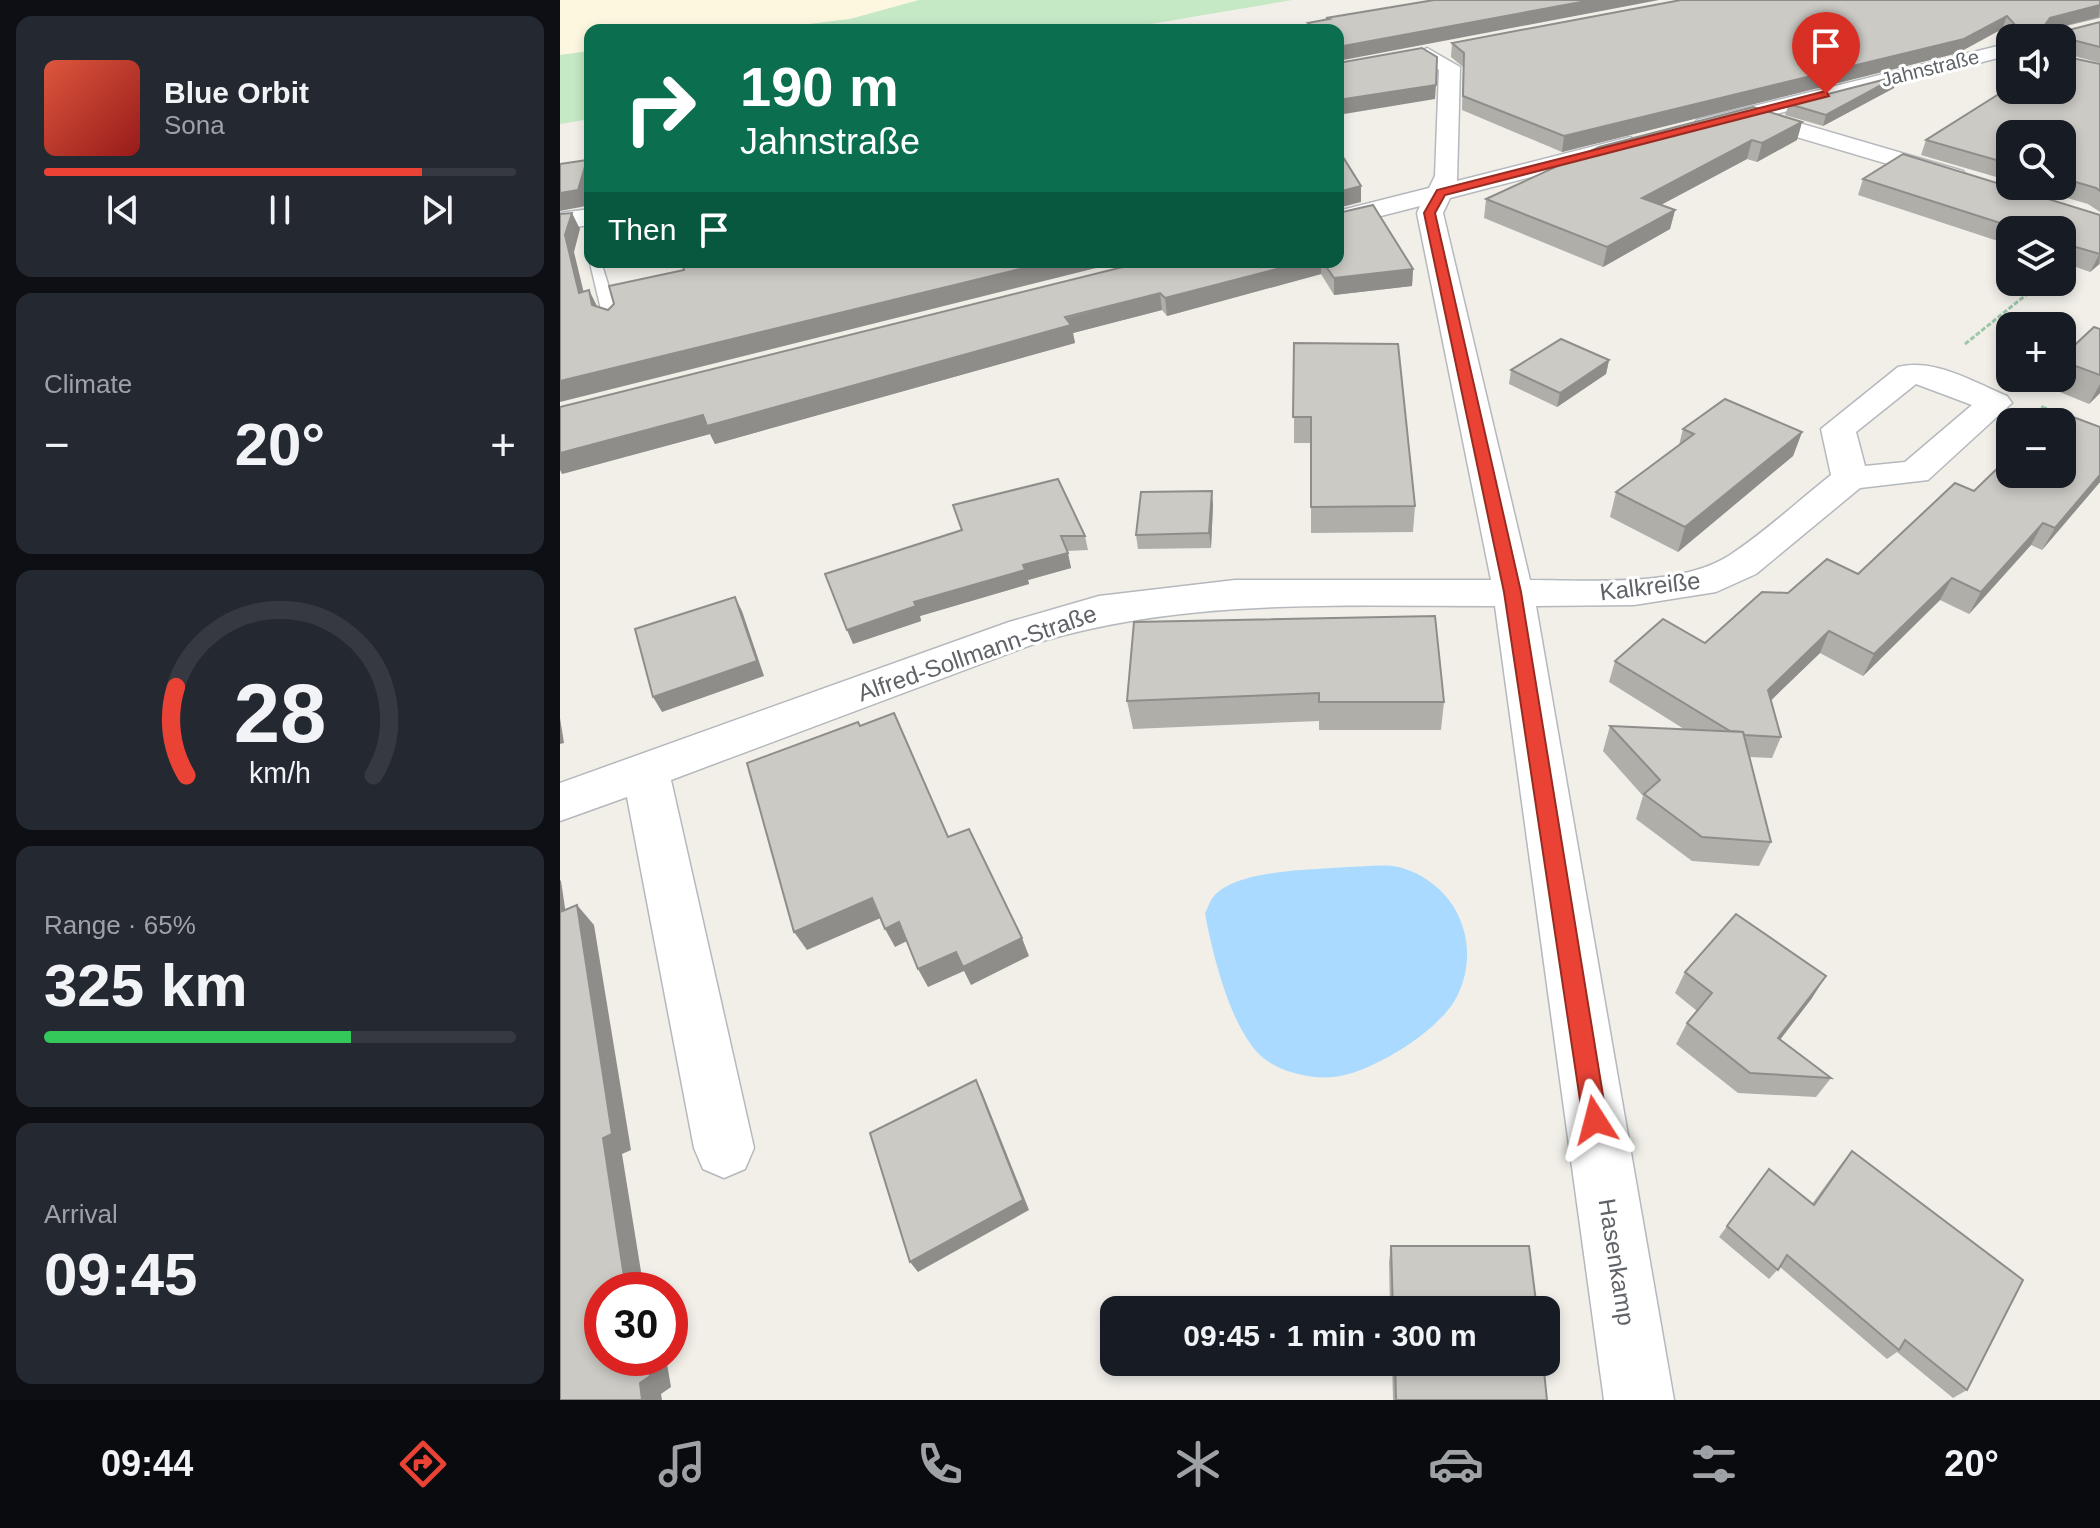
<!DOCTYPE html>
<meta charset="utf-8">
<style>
:root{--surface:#171b24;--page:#242831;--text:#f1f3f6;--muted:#9ea1a6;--line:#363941;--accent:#ea4335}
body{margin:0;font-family:Helvetica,sans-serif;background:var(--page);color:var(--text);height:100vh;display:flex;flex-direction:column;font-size:30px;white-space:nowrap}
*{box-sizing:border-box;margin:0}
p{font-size:26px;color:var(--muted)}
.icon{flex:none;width:44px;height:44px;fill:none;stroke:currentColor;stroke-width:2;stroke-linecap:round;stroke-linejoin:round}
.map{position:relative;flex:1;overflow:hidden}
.side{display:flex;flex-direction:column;gap:16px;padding:16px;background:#0d0f14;width:560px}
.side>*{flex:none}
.hud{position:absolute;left:24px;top:24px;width:760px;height:244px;border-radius:16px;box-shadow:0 4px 12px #0003;background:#0b6e4f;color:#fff;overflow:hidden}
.fabs{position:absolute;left:1436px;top:24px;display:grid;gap:16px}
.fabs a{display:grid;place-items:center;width:80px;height:80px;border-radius:16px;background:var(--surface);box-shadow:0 4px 12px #0003;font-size:40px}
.speed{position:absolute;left:24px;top:1272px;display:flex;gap:16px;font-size:40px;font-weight:700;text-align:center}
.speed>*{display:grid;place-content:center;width:104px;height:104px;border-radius:50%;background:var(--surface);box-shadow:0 4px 12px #0003;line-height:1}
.speed .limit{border:12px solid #d22;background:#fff;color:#111}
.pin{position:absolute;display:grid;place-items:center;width:68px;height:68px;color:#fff;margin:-82px -34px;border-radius:50% 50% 50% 0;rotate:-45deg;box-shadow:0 0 8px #0007}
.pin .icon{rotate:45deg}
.me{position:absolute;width:88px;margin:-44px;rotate:351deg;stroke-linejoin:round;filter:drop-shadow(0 0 6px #0008)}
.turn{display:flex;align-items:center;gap:28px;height:168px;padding:0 24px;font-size:36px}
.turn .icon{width:104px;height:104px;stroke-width:2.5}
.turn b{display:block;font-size:56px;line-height:68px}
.then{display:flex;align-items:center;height:76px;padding:0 24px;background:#0003;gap:16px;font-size:30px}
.big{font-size:60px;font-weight:700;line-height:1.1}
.side .widget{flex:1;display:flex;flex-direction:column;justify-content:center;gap:12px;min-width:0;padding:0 28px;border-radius:16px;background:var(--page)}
.side .dial{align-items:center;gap:0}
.dial svg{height:208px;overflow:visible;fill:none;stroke:var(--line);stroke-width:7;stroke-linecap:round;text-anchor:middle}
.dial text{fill:var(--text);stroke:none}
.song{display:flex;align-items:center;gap:24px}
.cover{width:96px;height:96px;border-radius:12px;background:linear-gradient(135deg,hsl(10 70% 55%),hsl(0 70% 35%))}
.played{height:8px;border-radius:4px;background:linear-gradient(90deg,var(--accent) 80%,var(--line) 80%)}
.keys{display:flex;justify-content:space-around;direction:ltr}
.heat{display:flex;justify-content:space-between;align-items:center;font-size:44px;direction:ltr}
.charge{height:12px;border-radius:6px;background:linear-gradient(90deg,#34c759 65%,var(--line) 0)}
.trip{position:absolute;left:540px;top:1296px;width:460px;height:80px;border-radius:16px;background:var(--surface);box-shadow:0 4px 12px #0003;font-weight:700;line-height:80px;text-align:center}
.tabs{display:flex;height:128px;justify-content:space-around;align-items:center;background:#090b0e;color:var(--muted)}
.tabs .icon{width:56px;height:56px}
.tabs .active{color:var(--accent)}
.tabs b{font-size:36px;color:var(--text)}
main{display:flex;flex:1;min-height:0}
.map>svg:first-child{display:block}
.commercial{fill:#fef7e0}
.green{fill:#c5e8c5}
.water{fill:#aadaff}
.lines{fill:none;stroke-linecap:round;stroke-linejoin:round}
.lane-casing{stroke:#b5b8bc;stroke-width:3}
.street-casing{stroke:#b5b8bc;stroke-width:3}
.path-far1{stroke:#9cc7a9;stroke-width:3;stroke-dasharray:5 2;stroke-linecap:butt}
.path{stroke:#9cc7a9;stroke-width:4;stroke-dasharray:6 3;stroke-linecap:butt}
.lane{fill:#fff;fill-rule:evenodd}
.street{fill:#fff;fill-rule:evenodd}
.wall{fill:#afaea9}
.shaded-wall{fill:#8f8d8a}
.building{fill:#cccac5;stroke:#8f8d8a;stroke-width:2}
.route{fill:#ea4335;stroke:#982c22;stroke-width:2}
.labels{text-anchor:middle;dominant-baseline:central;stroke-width:6;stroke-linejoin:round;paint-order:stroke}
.far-street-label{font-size:20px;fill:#5f6368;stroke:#fff}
.street-label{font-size:24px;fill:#5f6368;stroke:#fff}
</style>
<main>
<section class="side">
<div class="widget">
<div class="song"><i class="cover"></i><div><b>Blue Orbit</b><p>Sona</p></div></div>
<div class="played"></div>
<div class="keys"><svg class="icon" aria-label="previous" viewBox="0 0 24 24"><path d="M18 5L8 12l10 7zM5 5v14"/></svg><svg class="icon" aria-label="pause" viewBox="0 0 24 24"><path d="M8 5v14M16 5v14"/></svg><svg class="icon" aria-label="next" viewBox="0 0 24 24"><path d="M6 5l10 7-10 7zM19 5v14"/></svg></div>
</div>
<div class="widget"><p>Climate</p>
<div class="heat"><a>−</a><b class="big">20°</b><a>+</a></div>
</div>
<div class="widget dial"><svg viewBox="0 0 100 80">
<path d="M14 69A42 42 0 1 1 86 69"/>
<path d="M14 69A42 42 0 0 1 10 35" stroke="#ea4335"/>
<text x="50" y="56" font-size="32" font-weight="700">28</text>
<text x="50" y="72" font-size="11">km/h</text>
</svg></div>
<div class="widget"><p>Range · 65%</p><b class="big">325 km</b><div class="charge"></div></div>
<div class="widget"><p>Arrival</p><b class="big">09:45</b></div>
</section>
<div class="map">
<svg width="1540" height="1400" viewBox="0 0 1540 1400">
<rect width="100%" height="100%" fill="#f1efe8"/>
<!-- commercial -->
<path class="commercial" d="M0 0H359L290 19 200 30H30V51L0 55Z"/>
<!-- green -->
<g class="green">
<path d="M359 0H732L555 30H200L290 19Z"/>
<path d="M30 51V119L0 124V55Z"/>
</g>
<!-- water -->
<path class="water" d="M788 867C804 867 826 863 842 868 899 885 924 948 895 1000 877 1032 810 1074 773 1077 753 1079 726 1073 709 1062 673 1041 652 952 645 913 648 908 650 900 654 896 677 869 754 870 788 867Z"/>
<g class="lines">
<defs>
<path id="lane" d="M29 259 41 262 60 322 57 325 44 322Z"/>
<g id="street">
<path d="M1450 43V55L1212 115 1403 171 1406 176 1403 181H1385L1186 122 1145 132 1134 125 1137 120Z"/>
<path d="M867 48 900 67 897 181 1070 137 1082 144 1078 149 890 198 883 213 970 580C1029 580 1119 588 1170 555 1205 532 1238 501 1271 475L1261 429 1338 367C1375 358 1413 382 1447 396L1452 403 1368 480 1300 488 1196 574 1156 592 1074 605 976 606 1114 1400H1044L935 606C781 606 627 598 479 642L111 780 194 1148 185 1169 164 1178 143 1169 134 1148 67 797 0 821V783L449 622 539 596 675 580H931L857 213 860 206 778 227V211L869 188 875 176 879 70 857 54ZM1356 384 1412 405 1345 462 1305 466 1296 432Z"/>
<path d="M30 209V225L0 229V213Z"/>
</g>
</defs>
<!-- lane casing -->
<use href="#lane" class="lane-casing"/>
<!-- street casing -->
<use href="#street" class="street-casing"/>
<!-- path-far1 -->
<path class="path-far1" d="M1405 344 1482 282"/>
<!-- path -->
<path class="path" d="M1481 407 1502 415"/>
<!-- lane -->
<use href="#lane" class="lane"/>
<!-- street -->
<use href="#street" class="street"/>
</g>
<!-- wall -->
<g class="wall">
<path d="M1540 0V18L1498 28 1509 30 1540 22V63L1507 54V57L1540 64V212L1528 204 1466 186H1502V134H1450V181L1361 155 1366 140 1502 90V38L1450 39 1442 29 1398 53 1002 152 902 110 903 67 891 57 892 43Z"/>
<path d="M1334 88 1263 126 1225 115 1229 104Z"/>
<path d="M1242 122 1237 140 1197 162 1187 159 1101 205 1115 210 1110 229 1043 267 924 218 926 199Z"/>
<path d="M1303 179 1540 215V264L1530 272 1502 262V230H1450V245L1298 195Z"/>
<path d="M583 262H778L853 269 852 286 774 295 761 274 607 316 602 310 513 333 515 343 155 444 150 434 2 474Z"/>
<path d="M1540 329V393L1529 404 1485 386 1489 378H1502V357Z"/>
<path d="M734 343 855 506 853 532 751 533V443H734Z"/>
<path d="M1049 360 1046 374 997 407 949 384 951 370Z"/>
<path d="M1540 427V482L1482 550 1471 545 1409 614 1380 600 1303 676 1260 653 1211 700 1221 737 1212 758 1189 757 1211 842 1199 866 1132 861 1076 819 1083 796 1043 751 1050 726 1124 729 1049 682 1055 661 1145 643 1228 593 1298 574 1414 491Z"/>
<path d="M1123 429 1242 432 1233 456 1118 552 1050 517 1056 492 1119 445Z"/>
<path d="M393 505 525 536 528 550 507 551 511 568 468 580 469 584 360 616 361 621 293 644 401 530Z"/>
<path d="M653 505 651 548 578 549 576 535Z"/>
<path d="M574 622 884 702 881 730H759V721L573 729 567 701Z"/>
<path d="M1125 972 1252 998 1220 1040 1271 1078 1256 1097 1178 1093 1116 1044 1127 1023 1137 1011 1115 993Z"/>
<path d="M1292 1151 1407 1390 1393 1398 1337 1352 1327 1359 1220 1267 1209 1279 1159 1237 1209 1169 1252 1204 1282 1163Z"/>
<path d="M831 1246 977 1310H830L829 1262Z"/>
<path d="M832 1362H983L987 1400H833Z"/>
</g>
<!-- shaded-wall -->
<g class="shaded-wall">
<path d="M1032 0H1099L778 61V47Z"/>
<path d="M1540 5 1539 17 1484 31 1485 25 1490 18Z"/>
<path d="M1447 16 1442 29 1398 53 1002 152 1004 136Z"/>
<path d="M1338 76 1334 88 1263 126 1266 115Z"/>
<path d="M876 85 875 99 778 115V100Z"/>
<path d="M1242 122 1237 140 1197 162 1202 143Z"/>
<path d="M1192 140 1187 159 1078 217 1082 198Z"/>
<path d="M27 160 30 166V192L26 206 0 211V193Z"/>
<path d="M801 186V202L778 208V192Z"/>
<path d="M1115 210 1110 229 1043 267 1047 247Z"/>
<path d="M12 213 20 229 14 252 28 310 19 293 5 235Z"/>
<path d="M1540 254 1539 264 1530 272 1539 255Z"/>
<path d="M489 262H560L0 402V381Z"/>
<path d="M744 262H761V274L607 316 605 298Z"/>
<path d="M853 269 852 286 774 295V278Z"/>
<path d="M29 290 38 308 32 305Z"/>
<path d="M600 293 602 310 513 333 515 343 155 444 150 434 2 474 0 470V453Z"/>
<path d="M1049 360 1046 374 997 407 1000 393Z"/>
<path d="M1540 384V393L1529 404Z"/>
<path d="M1242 432 1233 456 1118 552 1125 527Z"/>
<path d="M1540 475V482L1482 550 1495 528Z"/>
<path d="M652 491 653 505 651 548 649 533Z"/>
<path d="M1483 523 1471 545 1409 614 1421 592Z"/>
<path d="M508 553 511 568 468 580 469 584 360 616 361 621 293 644 287 630 354 602 463 565Z"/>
<path d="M1392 578 1380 600 1303 676 1314 654Z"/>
<path d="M175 597 182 611 204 676 102 712 93 697Z"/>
<path d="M1269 631 1260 653 1199 712 1208 690Z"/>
<path d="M0 718 4 743 0 744Z"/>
<path d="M0 880 1 881 9 935 0 925Z"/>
<path d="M312 898 323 917 247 950 234 932Z"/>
<path d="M17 905 34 925 71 1150 62 1154 84 1290H66L43 1138Z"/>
<path d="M339 922 349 940 335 947 325 929Z"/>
<path d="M462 938 469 956 411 985 404 971 368 987 358 969 396 952Z"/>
<path d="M1266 976 1252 998 1205 1059 1218 1038Z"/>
<path d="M416 1080 422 1092 469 1210 358 1272 350 1262Z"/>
<path d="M87 1358H106L111 1387 101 1394 102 1400H82L80 1383Z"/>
</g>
<!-- building -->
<g class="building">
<path d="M874 0H1032L778 47V30H721L751 25 748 23 769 19 766 18Z"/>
<path d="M1121 0H1540V5L1490 18 1485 25 1509 30 1540 22V47L1509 39 1505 42 1507 57 1540 64V191L1536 188 1502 178V134H1450V164L1366 140 1450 87V90H1502V38H1463L1457 27 1447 16 1404 39 1004 136 903 96 904 53 892 43Z"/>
<path d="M862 48 877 57 876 85 778 100V63Z"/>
<path d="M1338 76 1266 115 1229 104Z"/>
<path d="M1193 107 1242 122 1202 143 1192 140 1082 198 1115 210 1047 247 926 199 1039 147Z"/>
<path d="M778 149 801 186 778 192Z"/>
<path d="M1343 154 1540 215V254L1502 243V230H1462L1303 179Z"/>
<path d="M27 160 18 190 0 193V164Z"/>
<path d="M813 205 853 269 774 278 763 262H778V213Z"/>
<path d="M12 213 5 235 19 293 29 290 32 305 48 310 54 304 49 286 124 270 122 262H489L0 381V214Z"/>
<path d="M583 262H744L605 298 600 293 505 317 511 325 147 426 143 415 0 453V407Z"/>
<path d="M1534 327 1540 329V375L1502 361V357Z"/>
<path d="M1001 339 1049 360 1000 393 951 370Z"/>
<path d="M734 343 838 344 855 506 751 507V417H733Z"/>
<path d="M1165 399 1242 432 1125 527 1056 492 1134 434 1123 429Z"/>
<path d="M1497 411 1540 427V475L1495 528 1483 523 1421 592 1392 578 1314 654 1269 631 1208 690 1221 737 1184 735 1183 732 1170 731 1055 661 1103 619 1145 643 1202 592 1228 593 1267 559 1298 574 1395 483 1414 491 1450 456V474H1502V422H1486Z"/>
<path d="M498 479 525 536H501L508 553 463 565 465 570 354 602 356 606 287 630 265 574 402 530 393 505Z"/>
<path d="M652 491 649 533 576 535 581 492Z"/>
<path d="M175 597 197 661 93 697 75 629Z"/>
<path d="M875 616 884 702H759V693L567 701 574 622Z"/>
<path d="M334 713 388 837 409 829 462 938 403 967 396 952 358 969 339 922 325 929 312 898 234 932 187 763 298 722 300 726Z"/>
<path d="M1050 726 1183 732 1211 842 1142 837 1084 794 1100 780Z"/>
<path d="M17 905 52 1134 43 1138 66 1290H42V1358H87L90 1376 80 1383 82 1400H0V912Z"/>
<path d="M1176 914 1266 976 1218 1038 1271 1078 1190 1073 1127 1023 1152 993 1125 972Z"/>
<path d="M416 1080 463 1200 350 1262 310 1133Z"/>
<path d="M1292 1151 1463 1280 1407 1390 1345 1340 1339 1350 1227 1255 1218 1270 1167 1226 1209 1169 1254 1205Z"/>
<path d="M831 1246H969L977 1310H833Z"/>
<path d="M835 1362H983L987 1400H836Z"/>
</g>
<!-- route -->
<path class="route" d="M1266 91 1269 96 885 195 875 213 961 592 1047 1120 1044 1129 1035 1133 1027 1129 1023 1120 944 592 864 213 877 190Z"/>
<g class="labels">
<!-- far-street labels -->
<g class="far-street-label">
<text transform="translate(1370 68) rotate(-14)">Jahnstraße</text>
</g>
<!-- street labels -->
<g class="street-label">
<text transform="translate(1090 586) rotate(-7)">Kalkreiße</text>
<text transform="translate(417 653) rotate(-19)">Alfred-Sollmann-Straße</text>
<text transform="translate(1057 1262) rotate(81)">Hasenkamp</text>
</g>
</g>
</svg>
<div class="fabs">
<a><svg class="icon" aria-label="sound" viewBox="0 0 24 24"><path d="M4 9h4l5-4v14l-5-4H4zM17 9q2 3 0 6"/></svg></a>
<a><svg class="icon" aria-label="search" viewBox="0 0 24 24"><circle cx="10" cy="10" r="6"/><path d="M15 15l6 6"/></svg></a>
<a><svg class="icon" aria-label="layers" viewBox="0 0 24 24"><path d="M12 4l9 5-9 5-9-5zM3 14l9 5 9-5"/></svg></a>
<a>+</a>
<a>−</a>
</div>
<div class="speed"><div class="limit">30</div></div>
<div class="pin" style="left:1266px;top:94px;background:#d93025"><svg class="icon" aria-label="arrive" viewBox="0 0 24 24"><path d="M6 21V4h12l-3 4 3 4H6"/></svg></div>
<svg class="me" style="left:1035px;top:1120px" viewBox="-20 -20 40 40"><path d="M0-17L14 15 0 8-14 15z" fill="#ea4335" stroke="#fff" stroke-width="4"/></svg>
<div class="trip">09:45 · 1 min · 300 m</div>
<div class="hud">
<div class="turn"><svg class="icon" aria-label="right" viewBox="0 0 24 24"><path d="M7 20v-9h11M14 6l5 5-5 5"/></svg><div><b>190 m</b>Jahnstraße</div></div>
<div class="then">Then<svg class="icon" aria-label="arrive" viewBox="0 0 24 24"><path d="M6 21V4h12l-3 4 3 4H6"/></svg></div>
</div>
</div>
</main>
<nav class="tabs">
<b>09:44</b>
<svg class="icon active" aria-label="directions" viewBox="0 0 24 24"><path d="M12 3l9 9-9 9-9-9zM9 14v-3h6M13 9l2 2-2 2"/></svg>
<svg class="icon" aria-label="music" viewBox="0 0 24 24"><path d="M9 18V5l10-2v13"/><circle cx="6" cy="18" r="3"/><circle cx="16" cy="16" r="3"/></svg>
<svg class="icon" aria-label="phone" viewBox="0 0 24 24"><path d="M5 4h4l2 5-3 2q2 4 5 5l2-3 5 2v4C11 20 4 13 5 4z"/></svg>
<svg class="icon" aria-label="climate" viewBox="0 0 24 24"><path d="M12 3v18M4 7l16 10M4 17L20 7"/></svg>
<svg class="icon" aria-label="car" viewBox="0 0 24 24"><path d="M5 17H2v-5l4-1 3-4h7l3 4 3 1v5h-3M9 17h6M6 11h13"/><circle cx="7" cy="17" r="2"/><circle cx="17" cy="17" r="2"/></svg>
<svg class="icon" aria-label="filters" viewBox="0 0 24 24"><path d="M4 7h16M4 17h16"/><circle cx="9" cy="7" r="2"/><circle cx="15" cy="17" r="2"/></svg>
<b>20°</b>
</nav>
